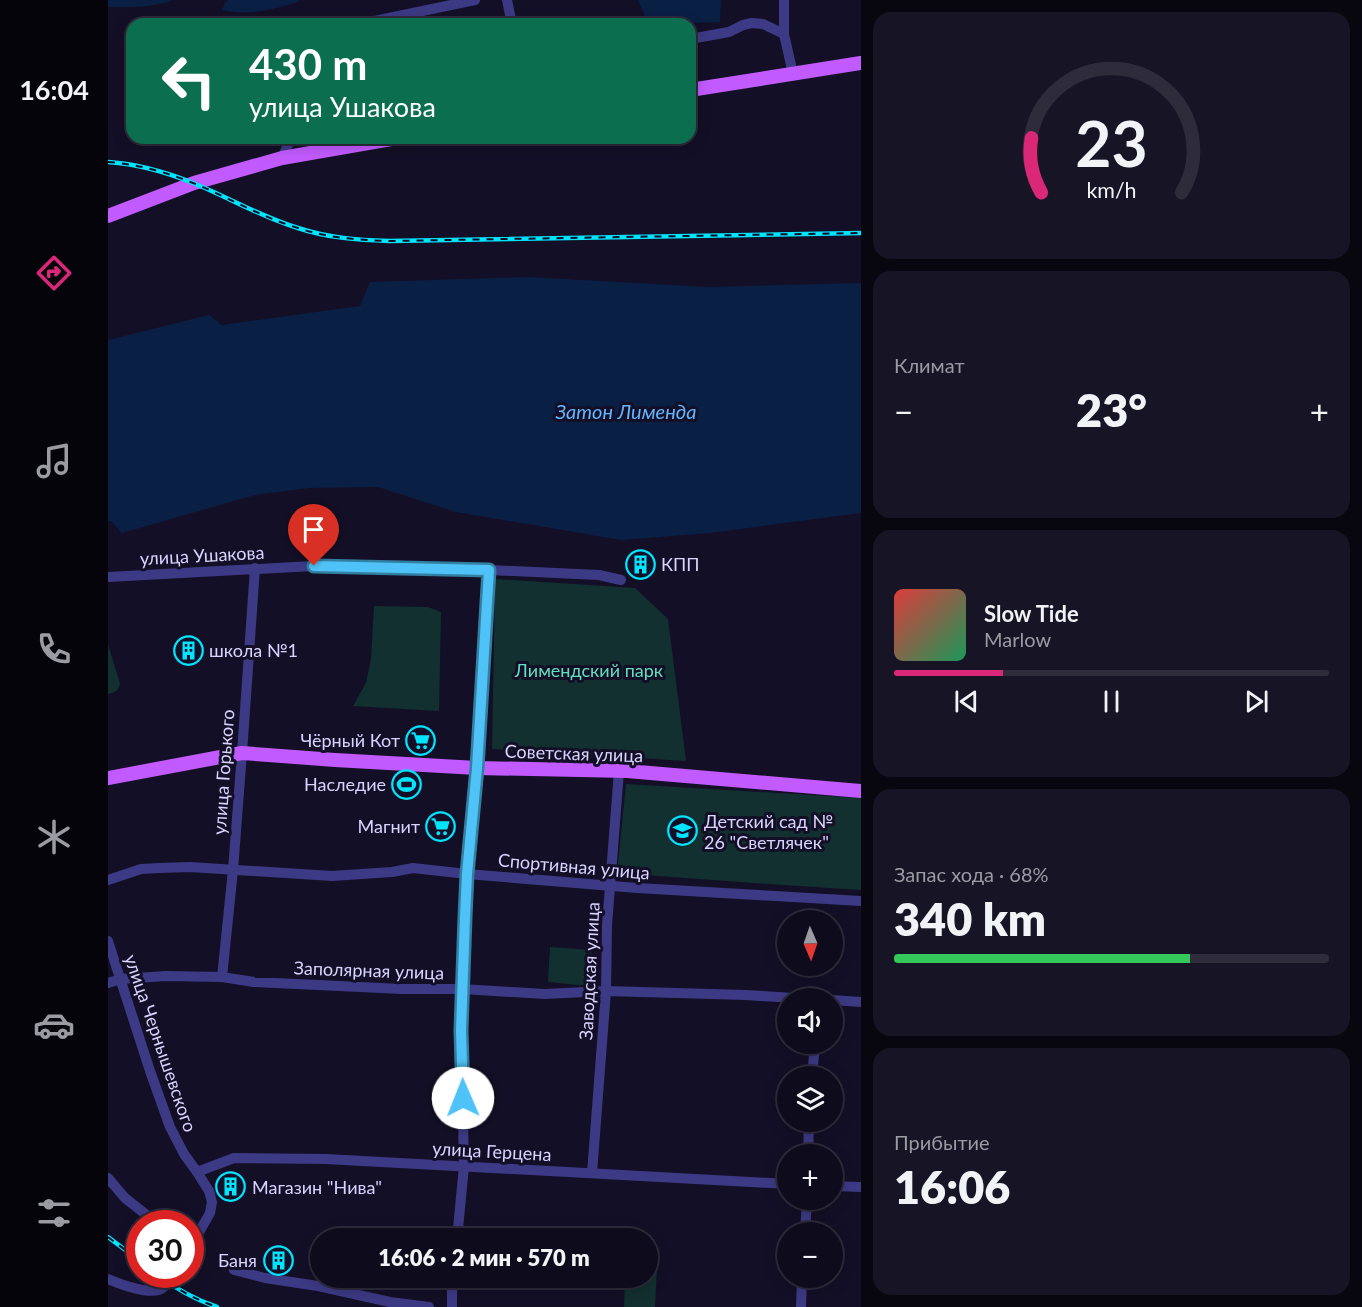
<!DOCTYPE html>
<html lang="ru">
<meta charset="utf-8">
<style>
:root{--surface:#0e0b1c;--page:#171425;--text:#f1f3f6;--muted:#9b9ba3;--line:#2e2b3b;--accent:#db2777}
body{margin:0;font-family:Lato,sans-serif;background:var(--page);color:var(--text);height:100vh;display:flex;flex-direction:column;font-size:22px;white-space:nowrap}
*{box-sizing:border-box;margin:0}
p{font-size:20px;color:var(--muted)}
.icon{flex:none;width:33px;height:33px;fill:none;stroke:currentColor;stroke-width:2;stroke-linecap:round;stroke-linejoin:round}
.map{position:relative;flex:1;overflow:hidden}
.panel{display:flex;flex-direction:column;gap:12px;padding:12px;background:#08060f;width:501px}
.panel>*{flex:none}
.top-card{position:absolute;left:18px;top:18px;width:570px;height:126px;border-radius:18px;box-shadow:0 3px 15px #0003,0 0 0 2px var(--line);background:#0b6e4f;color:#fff;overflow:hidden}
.needle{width:39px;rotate:178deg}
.tools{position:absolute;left:669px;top:910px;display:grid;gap:12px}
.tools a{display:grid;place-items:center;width:66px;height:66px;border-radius:50%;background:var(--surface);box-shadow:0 3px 15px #0003,0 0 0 2px var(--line);font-size:30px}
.speed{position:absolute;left:18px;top:1210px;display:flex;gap:12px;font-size:30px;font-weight:700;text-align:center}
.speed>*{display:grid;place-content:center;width:78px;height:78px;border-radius:50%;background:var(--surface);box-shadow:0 3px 15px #0003,0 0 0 2px var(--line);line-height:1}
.speed .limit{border:9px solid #d22;background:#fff;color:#111}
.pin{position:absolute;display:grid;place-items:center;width:51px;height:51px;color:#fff;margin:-62px -26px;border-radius:50% 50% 50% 0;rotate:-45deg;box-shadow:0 0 6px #0007}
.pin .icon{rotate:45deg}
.me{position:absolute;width:66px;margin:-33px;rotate:359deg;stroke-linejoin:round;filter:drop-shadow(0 0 4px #0008)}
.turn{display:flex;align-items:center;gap:21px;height:126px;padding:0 24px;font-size:27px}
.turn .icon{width:78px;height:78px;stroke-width:2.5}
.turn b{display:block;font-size:42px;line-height:51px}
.big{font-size:45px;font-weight:800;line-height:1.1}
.panel .tile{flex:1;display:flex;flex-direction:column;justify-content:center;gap:9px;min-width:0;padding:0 21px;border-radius:18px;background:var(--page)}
.panel .dial{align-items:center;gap:0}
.dial svg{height:156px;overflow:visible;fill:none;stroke:var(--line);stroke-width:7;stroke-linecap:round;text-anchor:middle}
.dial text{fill:var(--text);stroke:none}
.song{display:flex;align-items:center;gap:18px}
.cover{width:72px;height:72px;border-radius:9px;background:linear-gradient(135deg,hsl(0 70% 55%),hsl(150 70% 35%))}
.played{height:6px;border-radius:3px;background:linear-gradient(90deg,var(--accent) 25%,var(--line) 25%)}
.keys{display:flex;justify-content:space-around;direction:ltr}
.heat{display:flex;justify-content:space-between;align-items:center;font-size:33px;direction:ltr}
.charge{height:9px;border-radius:4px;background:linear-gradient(90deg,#34c759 68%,var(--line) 0)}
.trip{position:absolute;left:202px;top:1228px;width:348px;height:60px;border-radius:30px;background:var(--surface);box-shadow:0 3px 15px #0003,0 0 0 2px var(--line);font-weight:800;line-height:60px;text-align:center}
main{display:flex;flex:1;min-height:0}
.tabs{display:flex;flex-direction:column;width:108px;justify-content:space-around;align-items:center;background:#06040b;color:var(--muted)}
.tabs .icon{width:42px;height:42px}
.tabs .on{color:var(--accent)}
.tabs b{font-size:27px;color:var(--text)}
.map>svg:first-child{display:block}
.green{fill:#12302f}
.water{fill:#0a1f44}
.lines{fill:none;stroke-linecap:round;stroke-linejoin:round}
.minor{stroke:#3d3a85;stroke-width:10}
.major{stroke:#c25bff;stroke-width:14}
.rail-casing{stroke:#00e5ff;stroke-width:4.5}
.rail{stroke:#130f26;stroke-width:2;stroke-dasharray:7;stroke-linecap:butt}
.route-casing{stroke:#337fa1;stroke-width:15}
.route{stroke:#4fc3f7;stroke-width:10}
.labels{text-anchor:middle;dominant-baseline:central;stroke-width:6;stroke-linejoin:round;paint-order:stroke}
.street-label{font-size:18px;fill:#d9d4ff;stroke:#130f26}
.poi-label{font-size:18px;fill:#d9d4ff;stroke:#130f26;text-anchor:start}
.park-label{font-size:18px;fill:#5fe0c0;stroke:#130f26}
.water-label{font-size:20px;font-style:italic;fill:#62b6ff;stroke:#130f26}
</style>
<main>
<nav class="tabs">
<b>16:04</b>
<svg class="icon on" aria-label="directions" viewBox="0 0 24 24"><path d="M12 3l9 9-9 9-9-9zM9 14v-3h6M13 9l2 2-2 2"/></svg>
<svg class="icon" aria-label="music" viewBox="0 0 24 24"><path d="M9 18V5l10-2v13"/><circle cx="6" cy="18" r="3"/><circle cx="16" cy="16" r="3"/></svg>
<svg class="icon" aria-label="phone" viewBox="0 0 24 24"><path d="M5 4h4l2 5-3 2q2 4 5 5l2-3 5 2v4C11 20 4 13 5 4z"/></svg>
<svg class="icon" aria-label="climate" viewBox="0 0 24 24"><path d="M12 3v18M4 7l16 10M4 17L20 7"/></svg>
<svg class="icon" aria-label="car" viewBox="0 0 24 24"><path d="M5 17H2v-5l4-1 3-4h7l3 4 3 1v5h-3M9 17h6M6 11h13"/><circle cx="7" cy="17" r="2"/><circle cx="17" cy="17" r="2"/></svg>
<svg class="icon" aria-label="filters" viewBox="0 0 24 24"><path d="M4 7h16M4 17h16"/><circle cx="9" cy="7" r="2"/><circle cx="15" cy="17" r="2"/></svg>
</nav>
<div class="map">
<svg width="753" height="1307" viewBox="0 0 753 1307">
<rect width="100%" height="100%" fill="#130f26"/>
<!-- green -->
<g class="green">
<path d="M387 579 527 588 560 619 578 761 384 749Z"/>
<path d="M266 606 320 607 333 612 331 711 245 706 258 683 263 659Z"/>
<path d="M0 644 12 684C10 691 6 693 0 694Z"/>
<path d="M518 784 753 798V890L660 884 509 873Z"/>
<path d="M442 947 484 950 481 986 440 982Z"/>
<path d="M540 1247 550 1248 547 1307H516L517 1278H540Z"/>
</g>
<!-- water -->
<g class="water">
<path d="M0 0H65C44 8 22 7 0 7Z"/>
<path d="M120 0H191L190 2C163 10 142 16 114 10L117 3Z"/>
<path d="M530 0H613L612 22 554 24 539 21Z"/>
<path d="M420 277 601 287 753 283V513L602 533 513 540 348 512 270 487 202 488 147 495 14 533 3 521H0V340L101 315 114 325 252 306 262 282Z"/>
</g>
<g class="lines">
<!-- minor -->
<g class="minor">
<path d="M399 0 404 24"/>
<path d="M676 0V34L685 74"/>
<path d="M252 24 367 0"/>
<path d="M582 39 621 32 635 25 644 23 655 24 676 34"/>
<path d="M174 158 183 138"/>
<path d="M0 577 205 566 381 570 491 575 513 580"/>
<path d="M0 880 33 869 51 868 82 867 224 876 284 872 305 868 359 874 529 888 753 901"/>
<path d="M0 941 42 1071 62 1127 76 1154 89 1172 101 1191 104 1202 102 1213 82 1248"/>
<path d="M114 977 125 870 134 753 147 568"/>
<path d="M0 983 13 979 58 976 114 977 146 982 294 989H354L437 994 498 991 638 995 702 999"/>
<path d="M724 1000 753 1002"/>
<path d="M704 1077 707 1044"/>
<path d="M700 1155 701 1122"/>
<path d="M89 1172 126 1158 218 1159 680 1184"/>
<path d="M484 1173 498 991 499 925 511 771"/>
<path d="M0 1178 17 1198 50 1224"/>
<path d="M724 1186 753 1187"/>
<path d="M697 1233 699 1200"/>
<path d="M349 1239 356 1166 353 1030 357 917 359 874 369 768 381 570"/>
<path d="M126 1270 157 1278 210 1286 282 1302 321 1307"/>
<path d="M344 1278V1307"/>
<path d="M0 1279C12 1284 46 1297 56 1287 59 1284 62 1279 65 1275"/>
<path d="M693 1307 694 1278"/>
</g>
<!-- major -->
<g class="major">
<path d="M582 90 753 63"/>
<path d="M0 216 86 183 174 158 289 138"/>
<path d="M0 778 134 753 227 760 369 768 519 771 753 791"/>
</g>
<defs>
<g id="rail">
<path d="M0 162C29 164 58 172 85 183 120 197 153 217 190 228 220 238 250 240 281 241L753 233"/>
<path d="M0 1237 32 1261"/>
<path d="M49 1275C67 1288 88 1300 109 1307"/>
</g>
</defs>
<!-- rail casing -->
<use href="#rail" class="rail-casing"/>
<!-- rail -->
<use href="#rail" class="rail"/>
</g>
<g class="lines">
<defs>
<path id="route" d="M206 566 381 570 369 768 359 874 357 917 353 1030 355 1098"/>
</defs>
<!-- route casing -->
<use href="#route" class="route-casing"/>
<!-- route -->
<use href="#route" class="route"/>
</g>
<!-- icons -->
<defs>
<symbol id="building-ring" viewBox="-11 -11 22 22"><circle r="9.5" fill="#130f26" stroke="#00e5ff" stroke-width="1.5"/><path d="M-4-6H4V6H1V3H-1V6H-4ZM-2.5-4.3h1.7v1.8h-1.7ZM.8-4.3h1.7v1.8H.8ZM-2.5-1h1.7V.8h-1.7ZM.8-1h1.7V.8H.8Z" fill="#00e5ff"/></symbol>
<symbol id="supermarket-ring" viewBox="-11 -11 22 22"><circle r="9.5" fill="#130f26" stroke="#00e5ff" stroke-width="1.5"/><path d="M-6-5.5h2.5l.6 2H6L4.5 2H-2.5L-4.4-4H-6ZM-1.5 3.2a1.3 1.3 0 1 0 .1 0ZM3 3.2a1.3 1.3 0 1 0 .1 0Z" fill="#00e5ff"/></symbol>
<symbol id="stadium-ring" viewBox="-11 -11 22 22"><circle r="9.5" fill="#130f26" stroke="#00e5ff" stroke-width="1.5"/><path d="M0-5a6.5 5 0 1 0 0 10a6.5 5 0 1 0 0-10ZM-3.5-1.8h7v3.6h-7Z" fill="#00e5ff"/></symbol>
<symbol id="school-ring" viewBox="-11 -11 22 22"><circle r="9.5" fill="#130f26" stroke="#00e5ff" stroke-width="1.5"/><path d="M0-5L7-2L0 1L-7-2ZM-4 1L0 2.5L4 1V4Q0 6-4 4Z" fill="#00e5ff"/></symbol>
</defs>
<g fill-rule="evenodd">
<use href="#building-ring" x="516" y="548" width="33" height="33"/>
<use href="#building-ring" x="64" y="634" width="33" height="33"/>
<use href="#supermarket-ring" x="296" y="724" width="33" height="33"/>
<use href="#stadium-ring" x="282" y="768" width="33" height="33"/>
<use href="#supermarket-ring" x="316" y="810" width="33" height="33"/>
<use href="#school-ring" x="558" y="814" width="33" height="33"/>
<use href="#building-ring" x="106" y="1170" width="33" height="33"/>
<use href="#building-ring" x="154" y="1244" width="33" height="33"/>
</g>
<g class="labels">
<!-- street labels -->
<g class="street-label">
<text transform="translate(94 555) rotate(-3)">улица Ушакова</text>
<text transform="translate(466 753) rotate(2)">Советская улица</text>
<text transform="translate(115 772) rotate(-86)">улица Горького</text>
<text transform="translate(466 866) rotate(5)">Спортивная улица</text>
<text transform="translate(261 970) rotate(2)">Заполярная улица</text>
<text transform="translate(481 971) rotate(-87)">Заводская улица</text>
<text transform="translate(53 1043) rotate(71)">улица Чернышевского</text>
<text transform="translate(384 1151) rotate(3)">улица Герцена</text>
</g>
<!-- poi labels -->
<g class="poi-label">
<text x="553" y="564">КПП</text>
<text x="101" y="650">школа №1</text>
<text x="292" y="740" text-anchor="end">Чёрный Кот</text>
<text x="278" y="784" text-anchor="end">Наследие</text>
<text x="596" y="821">Детский сад №<tspan x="596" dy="21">26 "Светлячек"</tspan></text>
<text x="312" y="826" text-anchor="end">Магнит</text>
<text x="144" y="1187">Магазин "Нива"</text>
<text x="149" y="1260" text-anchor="end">Баня</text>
</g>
<!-- park labels -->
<g class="park-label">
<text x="481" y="670">Лимендский парк</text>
</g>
<!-- water labels -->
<g class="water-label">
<text x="518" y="411">Затон Лименда</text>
</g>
</g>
</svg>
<div class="tools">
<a><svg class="needle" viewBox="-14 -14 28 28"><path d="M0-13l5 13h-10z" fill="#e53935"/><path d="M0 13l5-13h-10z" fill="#9b9ba3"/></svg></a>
<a><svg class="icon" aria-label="sound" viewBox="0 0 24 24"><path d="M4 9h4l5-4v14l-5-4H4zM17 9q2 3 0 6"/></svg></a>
<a><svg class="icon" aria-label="layers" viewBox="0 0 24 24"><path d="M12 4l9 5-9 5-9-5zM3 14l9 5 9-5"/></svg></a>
<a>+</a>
<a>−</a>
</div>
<div class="speed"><div class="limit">30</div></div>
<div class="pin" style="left:206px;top:566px;background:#d93025"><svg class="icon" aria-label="arrive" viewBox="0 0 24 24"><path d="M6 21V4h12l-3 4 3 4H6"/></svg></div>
<svg class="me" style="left:355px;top:1098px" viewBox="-20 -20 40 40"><circle r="19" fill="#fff"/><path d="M0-13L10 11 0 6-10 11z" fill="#4fc3f7"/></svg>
<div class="trip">16:06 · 2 мин · 570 m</div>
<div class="top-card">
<div class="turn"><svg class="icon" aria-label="left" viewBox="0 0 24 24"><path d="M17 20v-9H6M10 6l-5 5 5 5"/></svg><div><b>430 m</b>улица Ушакова</div></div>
</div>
</div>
<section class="panel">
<div class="tile dial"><svg viewBox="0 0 100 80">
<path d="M14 69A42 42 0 1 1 86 69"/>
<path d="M14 69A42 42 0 0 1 9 41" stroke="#db2777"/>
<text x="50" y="56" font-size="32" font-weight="700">23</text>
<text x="50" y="72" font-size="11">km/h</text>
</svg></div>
<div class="tile"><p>Климат</p>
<div class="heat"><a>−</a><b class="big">23°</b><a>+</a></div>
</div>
<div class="tile">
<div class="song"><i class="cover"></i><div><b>Slow Tide</b><p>Marlow</p></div></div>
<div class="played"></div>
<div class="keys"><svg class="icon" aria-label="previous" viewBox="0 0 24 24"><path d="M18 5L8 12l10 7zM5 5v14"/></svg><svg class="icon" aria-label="pause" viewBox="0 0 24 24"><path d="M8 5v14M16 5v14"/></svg><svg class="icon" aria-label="next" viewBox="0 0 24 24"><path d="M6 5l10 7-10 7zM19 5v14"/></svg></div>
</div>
<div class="tile"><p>Запас хода · 68%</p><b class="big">340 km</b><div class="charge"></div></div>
<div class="tile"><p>Прибытие</p><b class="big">16:06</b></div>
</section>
</main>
